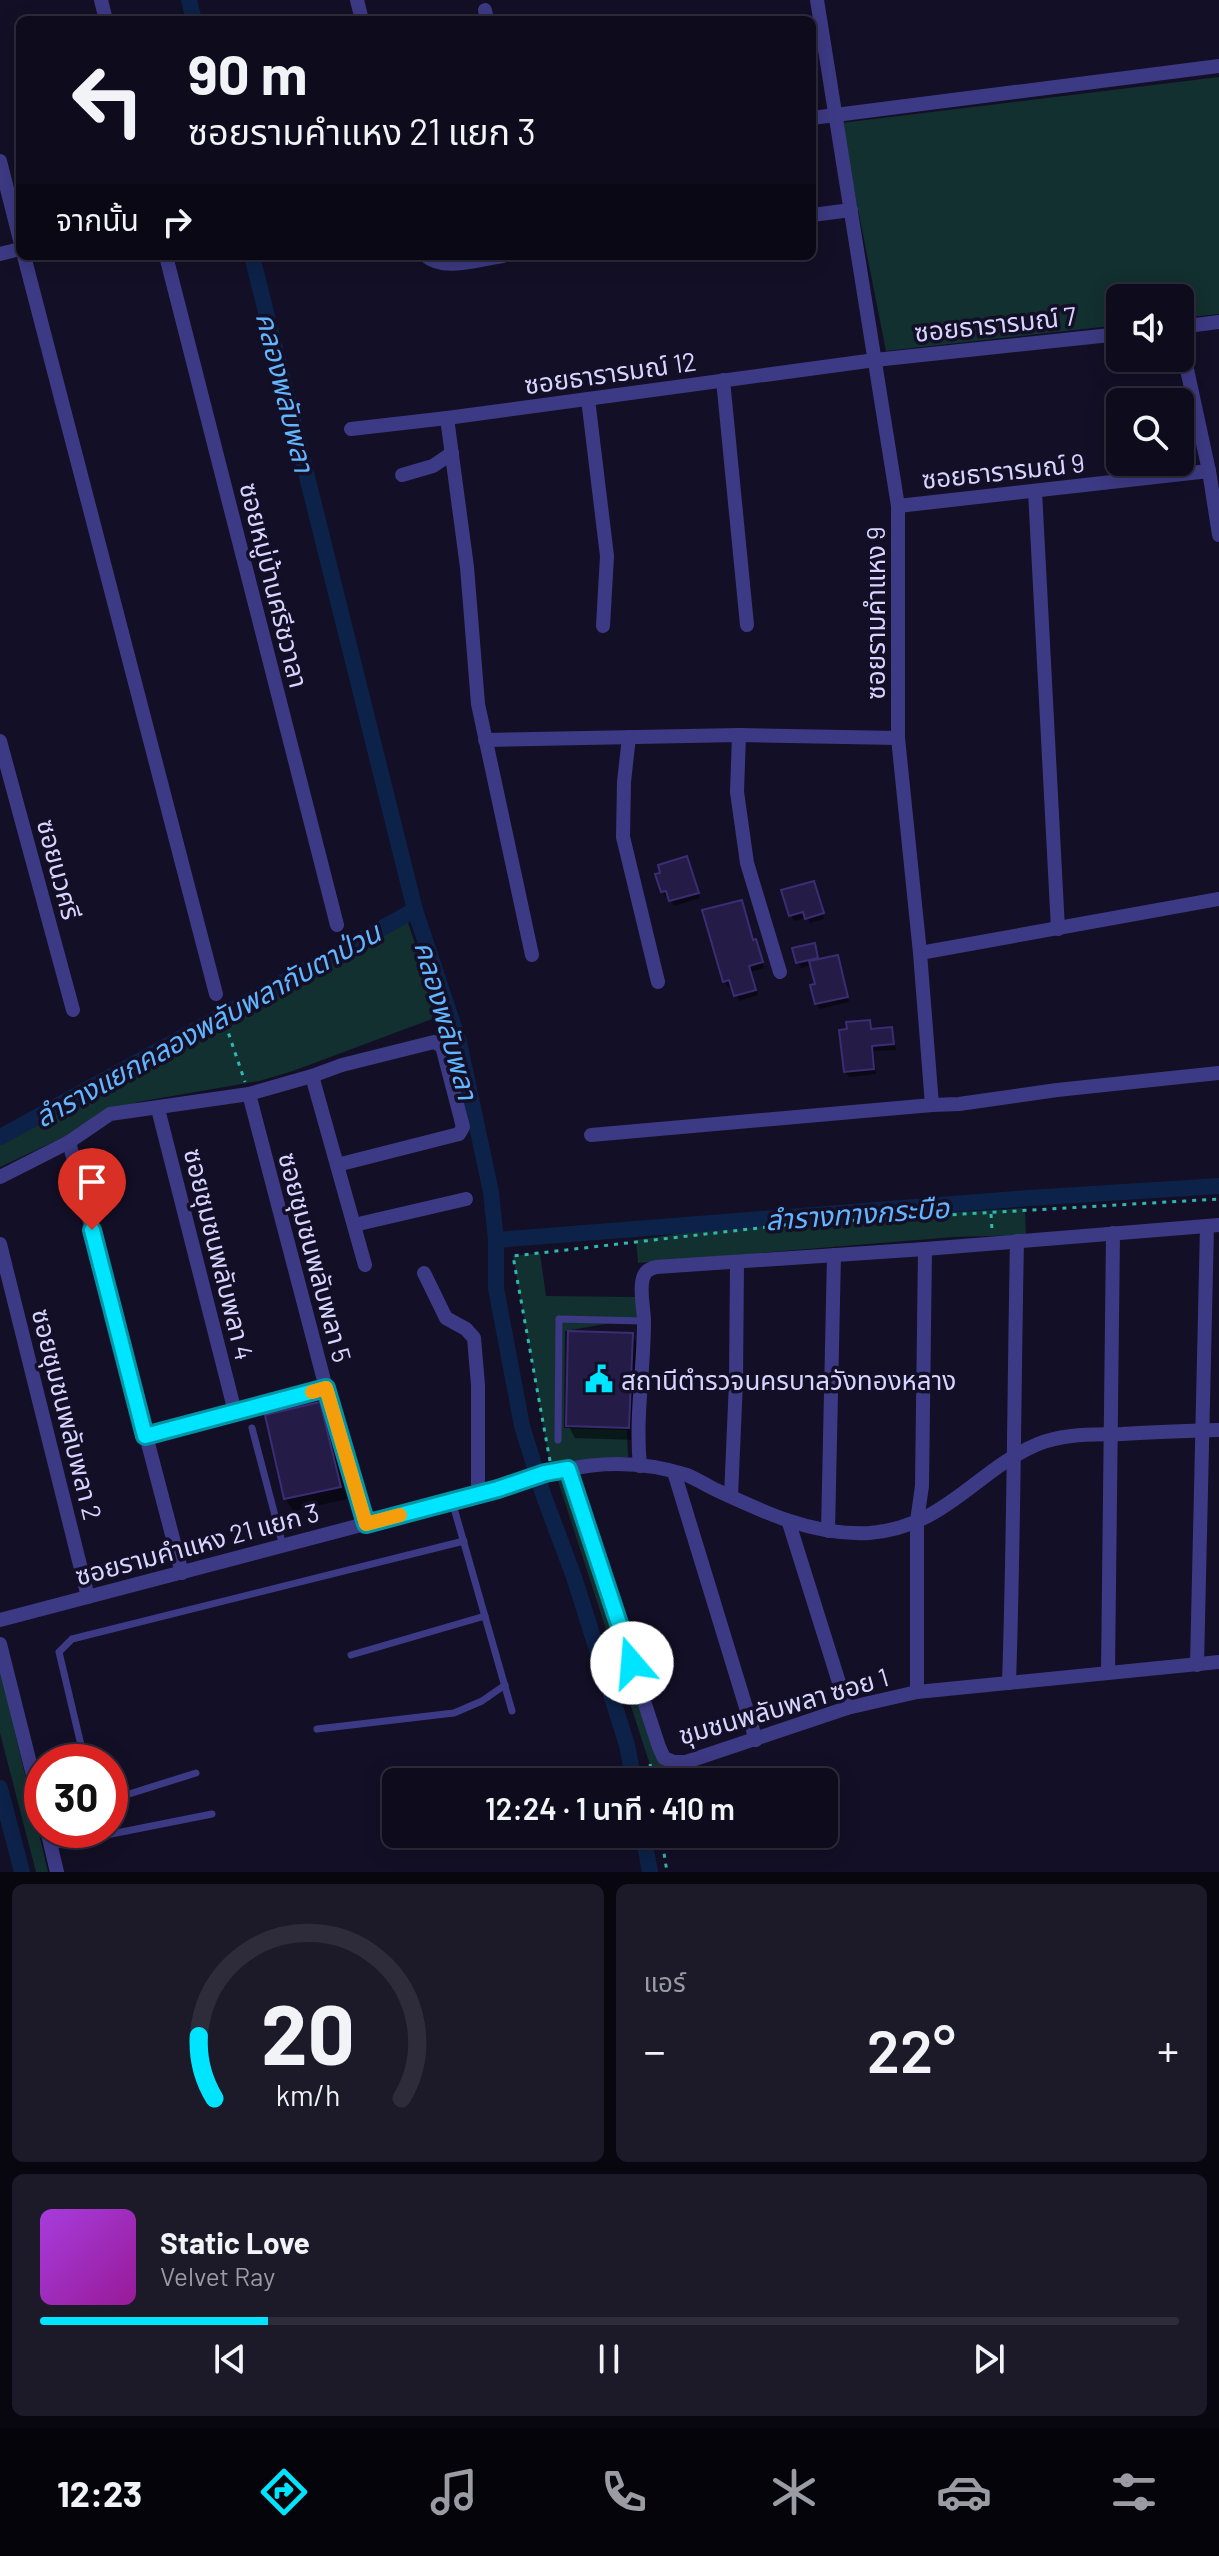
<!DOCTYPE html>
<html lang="th">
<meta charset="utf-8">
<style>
:root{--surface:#0e0b1c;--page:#1c1929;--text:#f1f3f6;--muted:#9b9ba3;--line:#2e2b3b;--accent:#00e5ff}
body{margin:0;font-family:Barlow,"Noto Sans Thai",sans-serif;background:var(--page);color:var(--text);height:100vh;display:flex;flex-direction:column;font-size:30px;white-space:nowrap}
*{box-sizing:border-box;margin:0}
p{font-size:26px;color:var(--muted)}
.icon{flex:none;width:44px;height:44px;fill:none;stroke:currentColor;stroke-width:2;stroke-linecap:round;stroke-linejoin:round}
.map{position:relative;height:1872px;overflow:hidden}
.sheet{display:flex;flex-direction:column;gap:12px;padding:12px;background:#08060f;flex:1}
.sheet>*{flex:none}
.hud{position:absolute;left:16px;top:16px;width:800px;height:244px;border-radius:12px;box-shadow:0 4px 20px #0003,0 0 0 2px var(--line);background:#0e0b1c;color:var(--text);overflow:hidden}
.buttons{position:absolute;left:1106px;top:284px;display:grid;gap:16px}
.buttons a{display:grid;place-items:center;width:88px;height:88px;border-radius:12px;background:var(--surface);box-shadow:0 4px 20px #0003,0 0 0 2px var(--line);font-size:40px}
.speed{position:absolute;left:24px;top:1744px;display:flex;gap:16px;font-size:40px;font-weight:700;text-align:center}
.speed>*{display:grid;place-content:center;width:104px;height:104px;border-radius:50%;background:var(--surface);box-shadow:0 4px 20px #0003,0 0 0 2px var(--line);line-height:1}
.speed .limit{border:12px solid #d22;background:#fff;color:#111}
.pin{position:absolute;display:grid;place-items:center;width:68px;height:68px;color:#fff;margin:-82px -34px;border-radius:50% 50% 50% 0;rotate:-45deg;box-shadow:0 0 8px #0007}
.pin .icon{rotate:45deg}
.me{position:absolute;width:88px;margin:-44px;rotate:342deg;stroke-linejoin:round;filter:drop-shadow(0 0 6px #0008)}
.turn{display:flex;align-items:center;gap:28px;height:168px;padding:0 40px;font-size:36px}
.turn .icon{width:104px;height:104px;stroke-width:2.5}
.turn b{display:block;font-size:56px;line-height:68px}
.then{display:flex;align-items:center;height:76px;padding:0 40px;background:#0003;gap:16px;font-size:30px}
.big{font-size:60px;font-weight:600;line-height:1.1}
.sheet .tile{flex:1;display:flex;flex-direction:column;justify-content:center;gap:12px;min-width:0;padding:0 28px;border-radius:12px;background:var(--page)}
.sheet .dial{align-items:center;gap:0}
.dial svg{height:208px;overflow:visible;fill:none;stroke:var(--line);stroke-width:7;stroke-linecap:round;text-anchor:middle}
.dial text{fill:var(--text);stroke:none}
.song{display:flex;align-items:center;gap:24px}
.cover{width:96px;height:96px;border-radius:12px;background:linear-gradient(135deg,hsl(280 70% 55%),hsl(300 70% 35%))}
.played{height:8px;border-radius:4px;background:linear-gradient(90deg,var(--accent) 20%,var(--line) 20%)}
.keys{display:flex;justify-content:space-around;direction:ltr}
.heat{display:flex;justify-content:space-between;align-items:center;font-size:44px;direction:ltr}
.sheet .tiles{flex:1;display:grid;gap:12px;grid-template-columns:1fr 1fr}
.tile:last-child{grid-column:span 2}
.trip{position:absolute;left:382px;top:1768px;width:456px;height:80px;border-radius:12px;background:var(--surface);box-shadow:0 4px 20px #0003,0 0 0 2px var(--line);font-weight:600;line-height:80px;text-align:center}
.dock{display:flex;height:128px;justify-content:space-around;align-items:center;background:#06040b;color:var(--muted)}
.dock .icon{width:56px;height:56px}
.dock .selected{color:var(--accent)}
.dock b{font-size:36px;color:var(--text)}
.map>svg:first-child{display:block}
.green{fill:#12302f}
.shadow{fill:#0007}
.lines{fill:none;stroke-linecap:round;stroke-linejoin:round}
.canal{stroke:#0c2248;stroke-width:16}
.building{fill:#241b47;stroke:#3b2d73;stroke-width:2}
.path{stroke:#2fb8b0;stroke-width:3;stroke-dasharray:4 6;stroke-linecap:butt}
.service{stroke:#3d3a85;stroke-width:7}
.minor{stroke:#3d3a85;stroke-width:14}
.route-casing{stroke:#0095a6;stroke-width:20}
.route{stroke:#00e5ff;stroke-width:14}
.slow{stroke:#f59e0b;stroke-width:14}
.labels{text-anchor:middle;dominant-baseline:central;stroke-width:7;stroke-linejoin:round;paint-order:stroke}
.street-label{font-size:26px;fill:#d9d4ff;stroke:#130f26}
.poi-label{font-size:26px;fill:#d9d4ff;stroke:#130f26;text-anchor:start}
.water-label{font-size:28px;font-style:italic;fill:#62b6ff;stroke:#130f26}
</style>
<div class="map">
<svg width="1219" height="1872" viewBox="0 0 1219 1872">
<rect width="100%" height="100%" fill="#130f26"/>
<!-- green -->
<g class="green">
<path d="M1219 77V314L1180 318V298H1120V325L886 351 841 123Z"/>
<path d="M407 920 440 1016 293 1071 259 1081 138 1102 0 1167V1145Z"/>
<path d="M1025 1208 1026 1235 954 1237 638 1263 636 1240 744 1224Z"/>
<path d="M540 1253 546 1296 636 1297 639 1318 565 1331 564 1428 627 1430 628 1457 553 1468 549 1458 513 1256Z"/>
<path d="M567 1474 656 1747 668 1769 653 1774 557 1478Z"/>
<path d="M0 1669 48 1872H36L0 1733Z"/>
</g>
<!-- shadow -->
<g class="shadow">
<path d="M686 858 700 898 674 906 669 896 666 897 662 891Z"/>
<path d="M814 886 824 919 810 923 807 917 794 921 791 915Z"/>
<path d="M741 902 764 968 751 972 758 995 739 1001 733 985 728 987 725 981Z"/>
<path d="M814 946 820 961 837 957 849 1002 820 1009 816 1004 817 985 812 965 801 968 798 962Z"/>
<path d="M869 1022 873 1031 891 1029 894 1035 896 1050 874 1051 876 1074 849 1077 845 1071Z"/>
<path d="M632 1335 639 1347 635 1440 575 1438 568 1425Z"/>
<path d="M319 1404 326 1417 347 1499 293 1511 285 1498Z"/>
</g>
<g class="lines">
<!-- canal -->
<g class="canal">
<path d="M189 0 194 20"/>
<path d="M252 256 415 910 459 1042 491 1192 496 1240V1288L522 1426 543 1494 574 1577 627 1745 634 1782"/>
<path d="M0 1137 415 910"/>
<path d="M496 1240 1029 1198 1219 1186"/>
<path d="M0 1788 22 1872"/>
<path d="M643 1834 650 1872"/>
</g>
</g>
<!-- building -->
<g class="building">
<path d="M687 856 699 893 669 901 666 891 661 892 655 874 660 873 658 865Z"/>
<path d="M814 881 824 913 805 919 803 912 789 916 781 890Z"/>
<path d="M742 900 753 940 756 939 763 962 749 966 756 990 734 996 729 980 723 982 702 910Z"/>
<path d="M815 943 818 958 796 963 792 948Z"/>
<path d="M838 955 848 997 815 1004 810 985 815 984 809 961Z"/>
<path d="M870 1020 871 1029 892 1027 894 1044 872 1046 874 1069 844 1072 839 1030 847 1029 846 1022Z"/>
<path d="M568 1331 633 1333 629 1428 566 1426Z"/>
<path d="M320 1402 341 1487 284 1499 265 1415Z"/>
</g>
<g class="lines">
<!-- path -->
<g class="path">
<path d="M219 1005 245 1082"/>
<path d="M991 1214 992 1230"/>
<path d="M550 1461 513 1256 794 1224 1219 1199"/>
<path d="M650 1764 654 1782"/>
<path d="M661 1834 667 1872"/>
</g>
<!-- service -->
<g class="service">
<path d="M252 1428 283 1546"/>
<path d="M558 1440 559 1319 643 1321"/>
<path d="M452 1501 512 1711"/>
<path d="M351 1655 485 1616"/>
<path d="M317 1729 454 1713 482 1701 505 1685"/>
<path d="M85 1762 59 1652 72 1639 464 1541"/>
<path d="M110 1800 196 1773"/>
<path d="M51 1846 212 1814"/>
</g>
<!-- minor -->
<g class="minor">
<path d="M101 0 106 20"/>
<path d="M357 0 362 20"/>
<path d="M817 0 898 506V738L920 953 932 1105 959 1104 1057 1090 1219 1073"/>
<path d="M485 10 487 20"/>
<path d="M812 118 1219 66"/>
<path d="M0 161 20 240"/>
<path d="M812 215 851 210"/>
<path d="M0 254 20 249"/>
<path d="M24 256 216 994"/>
<path d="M166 256 337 925"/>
<path d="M426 256C444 272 481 259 503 256"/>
<path d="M1180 327 1219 322"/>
<path d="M1180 337 1209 471 1219 535"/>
<path d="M723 380 747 625"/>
<path d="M588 399 607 556 603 626"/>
<path d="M447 418 467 567 478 704 532 955"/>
<path d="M351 429 447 418 875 360 1120 334"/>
<path d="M402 475 433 466 452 453"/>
<path d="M1035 491 1058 929"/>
<path d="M898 506 1209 471"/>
<path d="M739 735 737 792 747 863 780 972"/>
<path d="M629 737 624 782 623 837 658 982"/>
<path d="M485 740 739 735 898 738"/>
<path d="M0 741 73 1010"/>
<path d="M920 953 1219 899"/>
<path d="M312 1076 342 1065 434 1042 442 1046 463 1127 459 1134 337 1165"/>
<path d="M249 1094 326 1388 366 1524"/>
<path d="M158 1109 235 1412"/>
<path d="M591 1135 932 1105"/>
<path d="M69 1142 182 1573"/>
<path d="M0 1177 69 1142 110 1114 249 1094 312 1076 365 1265"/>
<path d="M354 1225 466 1199"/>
<path d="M0 1244 88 1597"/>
<path d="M424 1273 446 1318 466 1329 474 1338 478 1385V1494"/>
<path d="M145 1436 326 1388"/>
<path d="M640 1466C635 1417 644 1370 644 1322 644 1308 639 1291 643 1278 645 1271 649 1269 656 1267L925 1249 1219 1225"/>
<path d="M568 1469 659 1747 664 1758 674 1762H686L847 1708 917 1692 1219 1662"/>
<path d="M674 1472 756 1740"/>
<path d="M731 1496 736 1382 737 1262"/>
<path d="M789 1523 847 1708"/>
<path d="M828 1531 834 1255"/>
<path d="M0 1620 498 1489C564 1467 618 1453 687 1475 696 1479 705 1484 714 1489 763 1512 813 1536 869 1533 946 1527 976 1470 1038 1444 1065 1433 1094 1435 1122 1434 1154 1432 1187 1431 1219 1430"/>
<path d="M0 1644 42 1811"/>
<path d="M1197 1665 1207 1226"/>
<path d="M1108 1672 1113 1233"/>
<path d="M1009 1683C1014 1536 1014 1389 1017 1241"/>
<path d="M917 1692V1521L922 1486 925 1249"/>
<path d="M47 1830 57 1872"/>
</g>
</g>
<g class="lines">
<defs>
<path id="route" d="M92 1230 145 1436 326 1388 366 1524 498 1489 545 1473 568 1469 632 1663"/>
</defs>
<!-- route casing -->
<use href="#route" class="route-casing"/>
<!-- route -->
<use href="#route" class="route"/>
<!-- slow -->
<path class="slow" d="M312 1392 326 1388 366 1524 400 1515"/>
</g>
<!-- icons -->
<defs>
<symbol id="civic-bare" viewBox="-9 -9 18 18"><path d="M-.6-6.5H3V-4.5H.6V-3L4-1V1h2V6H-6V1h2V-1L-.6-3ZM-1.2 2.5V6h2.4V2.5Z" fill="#00e5ff" stroke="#130f26" stroke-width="2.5" paint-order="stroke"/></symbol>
</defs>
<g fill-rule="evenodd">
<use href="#civic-bare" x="579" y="1359" width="40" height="40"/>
</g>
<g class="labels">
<!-- street labels -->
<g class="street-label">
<text transform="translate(995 323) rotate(-6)">ซอยธารารมณ์ 7</text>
<text transform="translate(610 372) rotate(-8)">ซอยธารารมณ์ 12</text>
<text transform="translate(1003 470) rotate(-6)">ซอยธารารมณ์ 9</text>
<text transform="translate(275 585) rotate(76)">ซอยหมู่บ้านศรีชวาลา</text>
<text transform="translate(874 613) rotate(-90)">ซอยรามคำแหง 9</text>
<text transform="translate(60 869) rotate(75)">ซอยนวศรี</text>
<text transform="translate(220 1254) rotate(76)">ซอยชุมชนพลับพลา 4</text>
<text transform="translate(316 1257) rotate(75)">ซอยชุมชนพลับพลา 5</text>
<text transform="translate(68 1414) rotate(76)">ซอยชุมชนพลับพลา 2</text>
<text transform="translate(197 1543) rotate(-15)">ซอยรามคำแหง 21 แยก 3</text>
<text transform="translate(783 1705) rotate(-16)">ชุมชนพลับพลา ซอย 1</text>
</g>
<!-- poi labels -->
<g class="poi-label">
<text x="621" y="1379">สถานีตำรวจนครบาลวังทองหลาง</text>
</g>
<!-- water labels -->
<g class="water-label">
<text transform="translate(286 392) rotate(76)">คลองพลับพลา</text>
<text transform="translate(447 1020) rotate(74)">คลองพลับพลา</text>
<text transform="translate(207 1024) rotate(-29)">ลำรางแยกคลองพลับพลากับตาป่วน</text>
<text transform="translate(857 1213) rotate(-4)">ลำรางทางกระบือ</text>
</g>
</g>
</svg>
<div class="buttons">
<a><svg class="icon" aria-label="sound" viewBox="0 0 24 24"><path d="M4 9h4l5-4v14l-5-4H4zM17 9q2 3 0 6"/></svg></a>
<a><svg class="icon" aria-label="search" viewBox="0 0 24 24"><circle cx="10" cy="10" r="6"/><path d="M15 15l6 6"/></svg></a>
</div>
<div class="speed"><div class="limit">30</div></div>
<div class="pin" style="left:92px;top:1230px;background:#d93025"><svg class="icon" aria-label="arrive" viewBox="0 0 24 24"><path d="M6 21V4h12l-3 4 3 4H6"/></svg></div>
<svg class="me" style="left:632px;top:1663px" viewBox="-20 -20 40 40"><circle r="19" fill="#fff"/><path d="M0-13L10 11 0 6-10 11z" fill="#00e5ff"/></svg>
<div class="trip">12:24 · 1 นาที · 410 m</div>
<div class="hud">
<div class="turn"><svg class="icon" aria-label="left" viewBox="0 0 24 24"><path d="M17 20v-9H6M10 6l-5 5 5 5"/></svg><div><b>90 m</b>ซอยรามคำแหง 21 แยก 3</div></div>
<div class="then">จากนั้น<svg class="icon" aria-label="right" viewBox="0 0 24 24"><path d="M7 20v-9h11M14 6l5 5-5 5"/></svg></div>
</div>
</div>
<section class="sheet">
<div class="tiles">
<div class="tile dial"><svg viewBox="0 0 100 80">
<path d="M14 69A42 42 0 1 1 86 69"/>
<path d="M14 69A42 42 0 0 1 8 45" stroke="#00e5ff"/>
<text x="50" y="56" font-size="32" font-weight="700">20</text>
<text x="50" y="72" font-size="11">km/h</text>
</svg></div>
<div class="tile"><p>แอร์</p>
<div class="heat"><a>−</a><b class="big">22°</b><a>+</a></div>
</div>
<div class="tile">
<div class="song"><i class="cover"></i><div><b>Static Love</b><p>Velvet Ray</p></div></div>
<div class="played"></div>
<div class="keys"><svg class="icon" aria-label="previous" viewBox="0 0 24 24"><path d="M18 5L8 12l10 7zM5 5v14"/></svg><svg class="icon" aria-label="pause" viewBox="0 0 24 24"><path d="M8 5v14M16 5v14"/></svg><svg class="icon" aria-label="next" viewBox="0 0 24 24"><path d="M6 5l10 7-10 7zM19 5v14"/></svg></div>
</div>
</div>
</section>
<nav class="dock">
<b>12:23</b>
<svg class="icon selected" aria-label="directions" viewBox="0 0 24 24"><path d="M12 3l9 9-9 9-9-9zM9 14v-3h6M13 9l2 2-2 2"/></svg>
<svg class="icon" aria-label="music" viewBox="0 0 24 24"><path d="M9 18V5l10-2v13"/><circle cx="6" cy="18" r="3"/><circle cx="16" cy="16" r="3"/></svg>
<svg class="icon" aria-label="phone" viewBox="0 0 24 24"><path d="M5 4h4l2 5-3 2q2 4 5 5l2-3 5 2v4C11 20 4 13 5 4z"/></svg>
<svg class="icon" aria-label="climate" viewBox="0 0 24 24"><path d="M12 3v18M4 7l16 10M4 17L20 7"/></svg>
<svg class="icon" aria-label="car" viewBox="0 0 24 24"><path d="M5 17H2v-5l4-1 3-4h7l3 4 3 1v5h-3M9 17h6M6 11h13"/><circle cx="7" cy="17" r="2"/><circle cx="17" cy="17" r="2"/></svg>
<svg class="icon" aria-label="filters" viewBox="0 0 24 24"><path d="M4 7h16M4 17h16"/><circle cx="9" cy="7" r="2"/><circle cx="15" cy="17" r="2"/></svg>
</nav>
